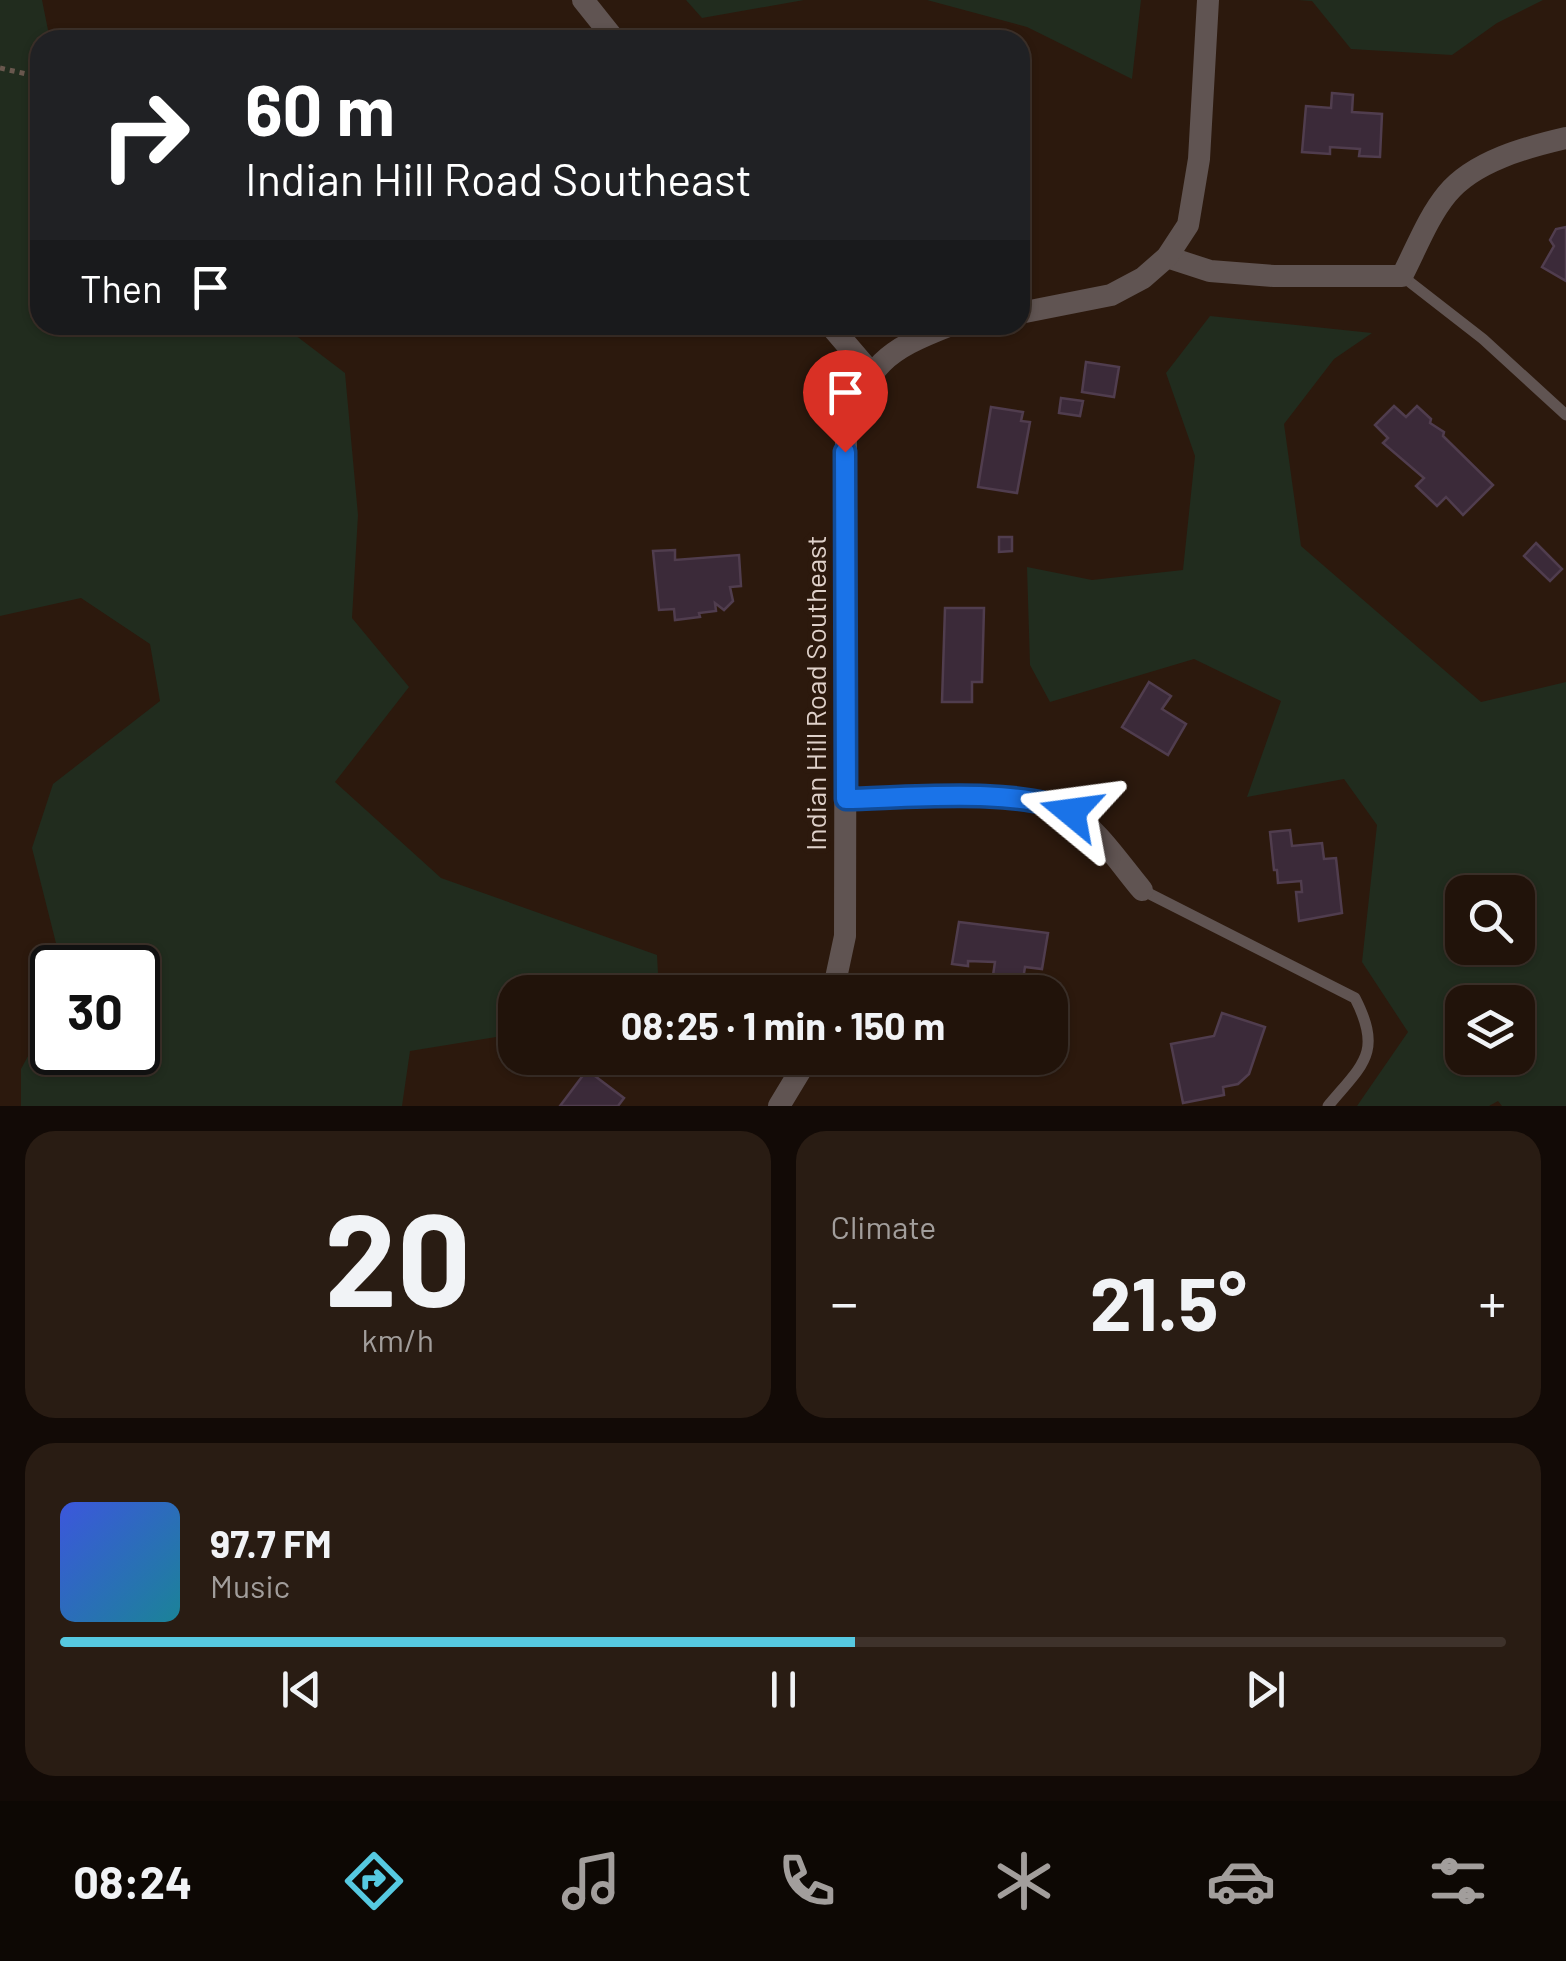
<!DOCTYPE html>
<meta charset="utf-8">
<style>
:root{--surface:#21130a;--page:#291c13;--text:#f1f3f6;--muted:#a29e9c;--line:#3e322b;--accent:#56c9e1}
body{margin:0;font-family:Barlow,sans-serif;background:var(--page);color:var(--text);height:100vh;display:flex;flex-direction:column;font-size:38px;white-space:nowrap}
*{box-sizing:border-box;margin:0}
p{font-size:32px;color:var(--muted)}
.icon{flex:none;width:55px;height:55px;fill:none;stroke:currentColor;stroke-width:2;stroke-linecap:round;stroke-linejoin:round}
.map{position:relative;height:1106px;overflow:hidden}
.sheet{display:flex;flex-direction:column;gap:25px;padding:25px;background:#120a06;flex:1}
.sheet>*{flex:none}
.top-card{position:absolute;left:30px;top:30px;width:1000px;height:305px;border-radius:30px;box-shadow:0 2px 8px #0004,0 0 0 2px var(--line);background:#202124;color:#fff;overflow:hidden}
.fabs{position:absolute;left:1445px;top:875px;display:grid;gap:20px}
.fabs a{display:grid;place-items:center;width:90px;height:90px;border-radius:20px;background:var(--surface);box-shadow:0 2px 8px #0004,0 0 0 2px var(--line);font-size:50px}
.speed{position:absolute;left:30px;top:945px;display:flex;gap:20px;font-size:50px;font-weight:700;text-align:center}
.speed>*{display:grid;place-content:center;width:130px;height:130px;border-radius:50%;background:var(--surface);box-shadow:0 2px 8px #0004,0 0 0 2px var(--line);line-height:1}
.speed .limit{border:5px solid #111;border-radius:15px;background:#fff;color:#111}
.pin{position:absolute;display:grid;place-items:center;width:85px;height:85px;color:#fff;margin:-102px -42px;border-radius:50% 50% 50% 0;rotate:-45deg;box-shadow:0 0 10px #0007}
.pin .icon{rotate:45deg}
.me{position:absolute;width:110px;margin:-55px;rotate:286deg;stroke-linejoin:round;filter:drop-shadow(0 0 8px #0008)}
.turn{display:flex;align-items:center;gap:35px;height:210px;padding:0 50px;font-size:45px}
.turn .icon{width:130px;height:130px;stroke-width:2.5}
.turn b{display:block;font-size:70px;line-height:85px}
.then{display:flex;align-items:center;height:95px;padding:0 50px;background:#0003;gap:20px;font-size:38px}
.big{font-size:75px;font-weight:700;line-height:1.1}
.sheet .widget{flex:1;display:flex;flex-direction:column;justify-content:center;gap:15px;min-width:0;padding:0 35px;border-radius:30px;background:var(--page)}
.sheet .dial{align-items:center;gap:0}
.dial b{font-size:130px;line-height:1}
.song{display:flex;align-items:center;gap:30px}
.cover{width:120px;height:120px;border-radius:15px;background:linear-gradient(135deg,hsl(230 70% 55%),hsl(190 70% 35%))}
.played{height:10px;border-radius:5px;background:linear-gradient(90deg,var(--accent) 55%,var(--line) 55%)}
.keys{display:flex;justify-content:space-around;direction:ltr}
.heat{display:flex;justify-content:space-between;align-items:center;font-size:55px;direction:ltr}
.sheet .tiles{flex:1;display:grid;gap:25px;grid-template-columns:1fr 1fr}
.widget:last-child{grid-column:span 2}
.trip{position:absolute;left:498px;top:975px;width:570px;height:100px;border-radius:30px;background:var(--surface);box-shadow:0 2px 8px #0004,0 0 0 2px var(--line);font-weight:700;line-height:100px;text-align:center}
.menu{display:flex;height:160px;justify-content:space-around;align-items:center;background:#0d0804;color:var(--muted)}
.menu .icon{width:70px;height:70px}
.menu .current{color:var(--accent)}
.menu b{font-size:45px;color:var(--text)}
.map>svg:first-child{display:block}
.green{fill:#212c1e;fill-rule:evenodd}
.building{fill:#3b2a39;stroke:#503d4e;stroke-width:2.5}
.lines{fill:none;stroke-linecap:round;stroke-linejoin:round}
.path{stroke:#69584e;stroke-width:5;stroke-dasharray:5 5;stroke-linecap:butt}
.lane{stroke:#605452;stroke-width:11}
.street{stroke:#605452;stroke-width:22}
.route-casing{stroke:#114b97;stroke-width:25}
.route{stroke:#1a73e8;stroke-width:18}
.labels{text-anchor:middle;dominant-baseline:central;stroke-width:10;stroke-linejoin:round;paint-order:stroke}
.street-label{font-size:28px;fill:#dfd1ca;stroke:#2c190d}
</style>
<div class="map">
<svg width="1566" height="1106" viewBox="0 0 1566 1106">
<rect width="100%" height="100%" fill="#2c190d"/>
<!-- green -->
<g class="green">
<path d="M0 0H42L50 40H40V325H282L345 373 358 515 352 618 409 687 335 782 441 878 657 955 659 992H515V1034L410 1051 402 1106H21V1069L52 1012V1052H138V968L62 967 32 848 53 784 160 701 150 644 81 598 0 616Z"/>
<path d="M686 0H804L702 18Z"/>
<path d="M927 0H1141L1132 79 1027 27Z"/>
<path d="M1298 0H1543L1497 23 1452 55 1351 49 1312 1Z"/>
<path d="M1210 316 1372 333 1334 359 1284 424 1301 546 1481 702 1566 682V1106H1502L1498 1101 1489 1106H1357L1408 1032 1362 962 1377 825 1344 779 1247 797 1281 701 1194 659 1050 702 1030 665 1027 567 1092 580 1183 570 1195 456 1166 373ZM1518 892V948H1462V892ZM1518 1002V1058H1462V1002Z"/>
</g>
<!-- building -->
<g class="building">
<path d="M1332 93 1353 95 1352 112 1382 114 1380 157 1359 156 1360 149 1330 147V154L1302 152 1306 106 1331 108Z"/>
<path d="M1566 227V281L1542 267 1554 246 1550 240 1556 229Z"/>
<path d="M1086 362 1119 367 1114 397 1082 392Z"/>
<path d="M1061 398 1083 401 1080 416 1059 413Z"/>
<path d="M1394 406 1406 417 1417 406 1431 419 1430 423 1444 432 1443 436 1493 485 1463 515 1446 497 1437 506 1416 486 1424 478 1383 443 1388 438 1375 425Z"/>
<path d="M991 407 1023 412 1021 421 1030 422 1017 493 978 487Z"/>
<path d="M999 537H1012V551L999 552Z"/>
<path d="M1536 543 1562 569 1550 581 1524 556Z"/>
<path d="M675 550V560L739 555 741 586 730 587 733 601 724 610 715 603 716 611 699 613 700 617 675 620 674 609 659 610 653 551Z"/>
<path d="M945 608H984L982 682H972V702H942Z"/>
<path d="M1149 682 1171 696 1162 709 1186 724 1168 755 1122 727Z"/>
<path d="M1290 830 1292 846 1322 843 1324 859 1336 858 1342 913 1299 921 1296 892H1302L1301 881 1278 883 1277 870H1274L1270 832Z"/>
<path d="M959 922 1048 933 1042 969 1025 967 1021 992 991 989 995 962 968 961V966L952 964Z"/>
<path d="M1222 1013 1265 1027 1249 1074 1238 1084 1223 1087 1224 1095 1183 1103 1171 1044 1214 1036Z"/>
<path d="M587 1070 624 1098 618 1106H560Z"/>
</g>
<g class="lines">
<!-- path -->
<path class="path" d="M0 68 40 77"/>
<!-- lane -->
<g class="lane">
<path d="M1402 276 1483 339 1566 415"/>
<path d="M1142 890 1355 998C1383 1053 1363 1064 1328 1106"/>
</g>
<!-- street -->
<g class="street">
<path d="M583 0 615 40"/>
<path d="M1167 257 1210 271 1274 276H1402C1416 249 1428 217 1447 194 1474 161 1527 147 1566 138"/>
<path d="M1020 313 1111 295 1143 278 1167 257 1188 225 1199 159 1208 0"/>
<path d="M830 325 871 373"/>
<path d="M846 799C896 798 1029 788 1068 811 1097 828 1120 864 1142 890"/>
<path d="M833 992 845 936 846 432C869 364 884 351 951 325"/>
<path d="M779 1106 808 1058"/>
</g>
</g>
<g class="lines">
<defs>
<path id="route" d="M845 452 846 799C905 798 1021 787 1071 812"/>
</defs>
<!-- route casing -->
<use href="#route" class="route-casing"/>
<!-- route -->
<use href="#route" class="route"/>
</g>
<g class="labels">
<!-- street labels -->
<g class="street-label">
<text transform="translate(815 693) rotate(-90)">Indian Hill Road Southeast</text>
</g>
</g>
</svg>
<div class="fabs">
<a><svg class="icon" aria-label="search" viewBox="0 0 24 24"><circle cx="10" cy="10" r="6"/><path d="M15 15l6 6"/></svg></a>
<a><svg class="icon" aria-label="layers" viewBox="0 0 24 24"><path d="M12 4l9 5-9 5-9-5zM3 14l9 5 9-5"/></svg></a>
</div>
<div class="speed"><div class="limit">30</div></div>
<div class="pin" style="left:845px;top:452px;background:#d93025"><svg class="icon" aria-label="arrive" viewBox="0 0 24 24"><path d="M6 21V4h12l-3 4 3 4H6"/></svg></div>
<svg class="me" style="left:1071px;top:812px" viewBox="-20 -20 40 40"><path d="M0-17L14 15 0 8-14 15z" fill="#1a73e8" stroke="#fff" stroke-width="4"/></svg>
<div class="trip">08:25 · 1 min · 150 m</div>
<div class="top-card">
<div class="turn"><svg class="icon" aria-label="right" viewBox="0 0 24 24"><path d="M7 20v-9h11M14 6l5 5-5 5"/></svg><div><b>60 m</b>Indian Hill Road Southeast</div></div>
<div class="then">Then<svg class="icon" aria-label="arrive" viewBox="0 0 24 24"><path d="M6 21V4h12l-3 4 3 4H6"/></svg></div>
</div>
</div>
<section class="sheet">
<div class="tiles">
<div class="widget dial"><b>20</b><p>km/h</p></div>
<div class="widget"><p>Climate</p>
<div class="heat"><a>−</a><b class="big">21.5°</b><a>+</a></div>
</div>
<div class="widget">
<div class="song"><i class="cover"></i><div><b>97.7 FM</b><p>Music</p></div></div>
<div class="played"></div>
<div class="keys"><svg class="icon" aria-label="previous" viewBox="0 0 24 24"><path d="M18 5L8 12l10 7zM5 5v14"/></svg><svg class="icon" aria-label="pause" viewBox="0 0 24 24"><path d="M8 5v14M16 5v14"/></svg><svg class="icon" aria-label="next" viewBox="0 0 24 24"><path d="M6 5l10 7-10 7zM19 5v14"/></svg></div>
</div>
</div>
</section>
<nav class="menu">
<b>08:24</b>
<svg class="icon current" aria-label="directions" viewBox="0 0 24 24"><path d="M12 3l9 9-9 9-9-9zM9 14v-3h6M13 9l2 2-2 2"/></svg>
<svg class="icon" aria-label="music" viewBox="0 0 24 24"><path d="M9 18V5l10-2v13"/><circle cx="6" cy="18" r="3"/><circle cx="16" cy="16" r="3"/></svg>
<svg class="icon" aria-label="phone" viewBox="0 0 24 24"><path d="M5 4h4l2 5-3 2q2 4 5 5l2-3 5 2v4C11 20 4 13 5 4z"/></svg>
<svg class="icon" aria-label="climate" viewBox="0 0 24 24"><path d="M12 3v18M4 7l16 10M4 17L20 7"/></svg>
<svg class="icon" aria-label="car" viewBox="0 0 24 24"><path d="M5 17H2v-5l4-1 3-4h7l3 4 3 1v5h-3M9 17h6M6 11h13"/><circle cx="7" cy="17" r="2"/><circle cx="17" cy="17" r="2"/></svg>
<svg class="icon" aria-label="filters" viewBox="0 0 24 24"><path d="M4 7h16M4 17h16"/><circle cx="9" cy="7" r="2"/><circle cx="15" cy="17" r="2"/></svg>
</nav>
